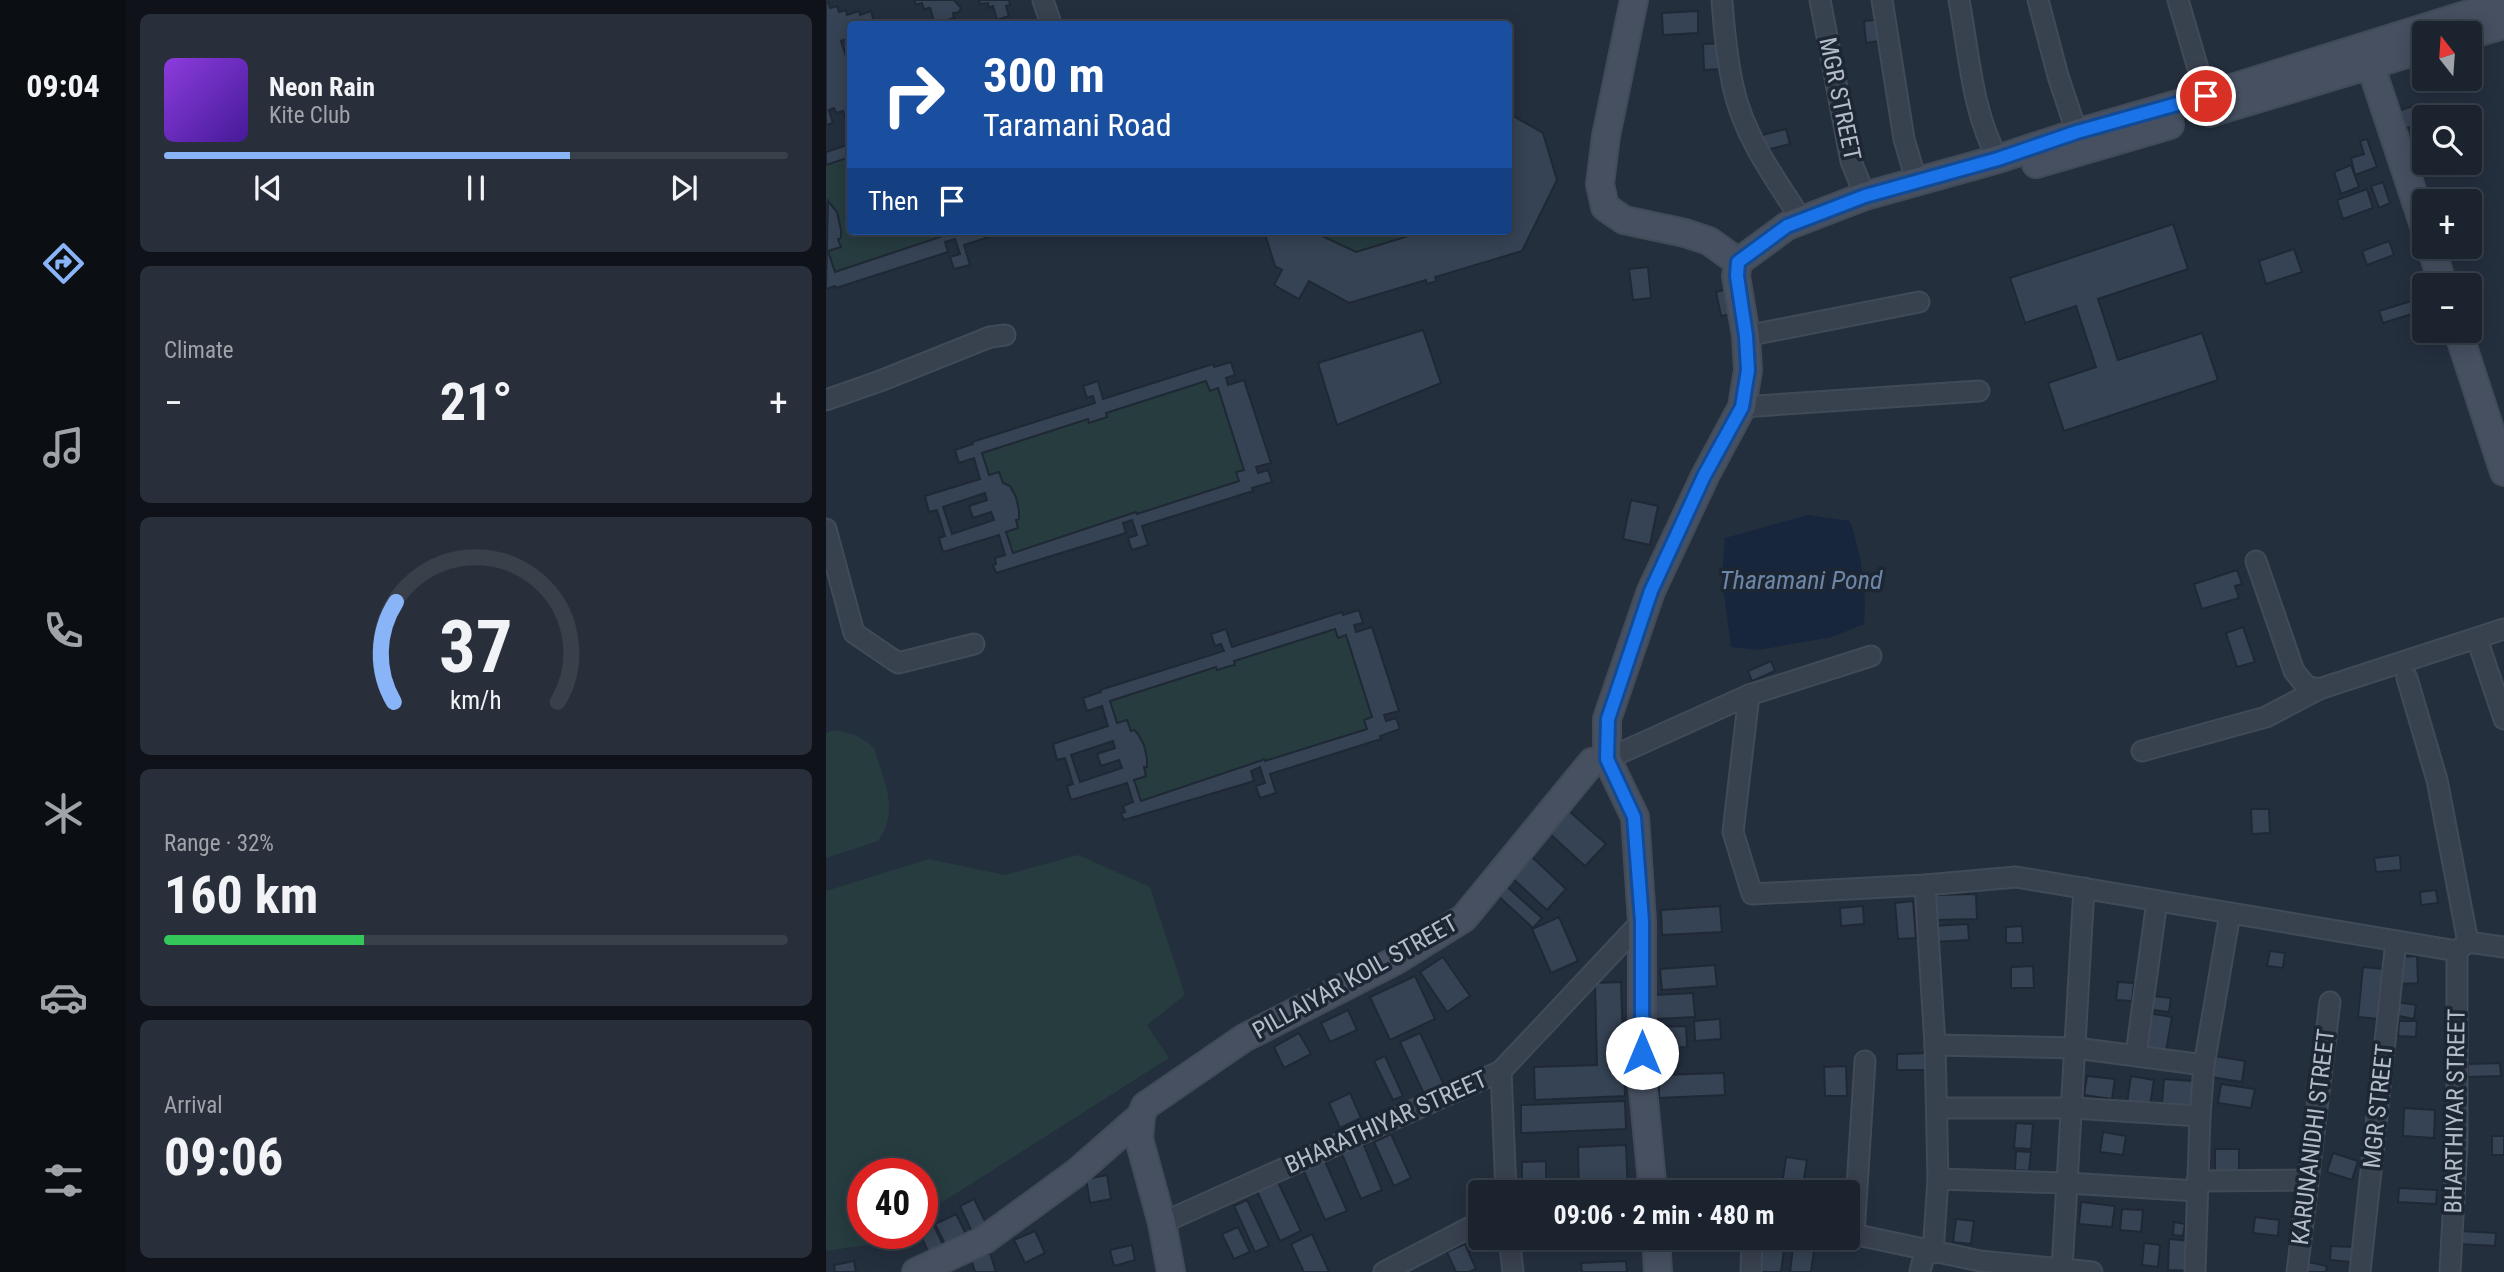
<!DOCTYPE html>
<meta charset="utf-8">
<style>
:root{--surface:#1b232e;--page:#282f3a;--text:#f1f3f6;--muted:#a0a4aa;--line:#39404a;--accent:#8ab4f8}
body{margin:0;font-family:"Roboto Condensed",sans-serif;background:var(--page);color:var(--text);height:100vh;display:flex;flex-direction:column;font-size:26px;white-space:nowrap}
*{box-sizing:border-box;margin:0}
p{font-size:23px;color:var(--muted)}
.icon{flex:none;width:38px;height:38px;fill:none;stroke:currentColor;stroke-width:2;stroke-linecap:round;stroke-linejoin:round}
.map{position:relative;flex:1;overflow:hidden}
.side{display:flex;flex-direction:column;gap:14px;padding:14px;background:#0f1319;width:700px}
.side>*{flex:none}
.hud{position:absolute;left:21px;top:21px;width:665px;height:214px;border-radius:7px;box-shadow:0 4px 18px #0003,0 0 0 2px var(--line);background:#1a4fa0;color:#fff;overflow:hidden}
.needle{width:46px;rotate:343deg}
.fabs{position:absolute;left:1586px;top:21px;display:grid;gap:14px}
.fabs a{display:grid;place-items:center;width:70px;height:70px;border-radius:7px;background:var(--surface);box-shadow:0 4px 18px #0003,0 0 0 2px var(--line);font-size:35px}
.speed{position:absolute;left:21px;top:1158px;display:flex;gap:14px;font-size:35px;font-weight:700;text-align:center}
.speed>*{display:grid;place-content:center;width:91px;height:91px;border-radius:50%;background:var(--surface);box-shadow:0 4px 18px #0003,0 0 0 2px var(--line);line-height:1}
.speed .limit{border:10px solid #d22;background:#fff;color:#111}
.pin{position:absolute;display:grid;place-items:center;width:60px;height:60px;color:#fff;margin:-30px;border:4px solid #fff;border-radius:50%;box-shadow:0 2px 7px #0007}
.me{position:absolute;width:77px;margin:-38px;rotate:0deg;stroke-linejoin:round;filter:drop-shadow(0 0 5px #0008)}
.turn{display:flex;align-items:center;gap:24px;height:147px;padding:0 21px;font-size:32px}
.turn .icon{width:91px;height:91px;stroke-width:2.5}
.turn b{display:block;font-size:49px;line-height:60px}
.then{display:flex;align-items:center;height:66px;padding:0 21px;background:#0003;gap:14px;font-size:26px}
.big{font-size:52px;font-weight:700;line-height:1.1}
.side .card{flex:1;display:flex;flex-direction:column;justify-content:center;gap:10px;min-width:0;padding:0 24px;border-radius:10px;background:var(--page)}
.side .dial{align-items:center;gap:0}
.dial svg{height:182px;overflow:visible;fill:none;stroke:var(--line);stroke-width:7;stroke-linecap:round;text-anchor:middle}
.dial text{fill:var(--text);stroke:none}
.song{display:flex;align-items:center;gap:21px}
.cover{width:84px;height:84px;border-radius:10px;background:linear-gradient(135deg,hsl(270 70% 55%),hsl(260 70% 35%))}
.played{height:7px;border-radius:4px;background:linear-gradient(90deg,var(--accent) 65%,var(--line) 65%)}
.keys{display:flex;justify-content:space-around;direction:ltr}
.heat{display:flex;justify-content:space-between;align-items:center;font-size:38px;direction:ltr}
.charge{height:10px;border-radius:5px;background:linear-gradient(90deg,#34c759 32%,var(--line) 0)}
.trip{position:absolute;left:642px;top:1180px;width:392px;height:70px;border-radius:7px;background:var(--surface);box-shadow:0 4px 18px #0003,0 0 0 2px var(--line);font-weight:700;line-height:70px;text-align:center}
main{display:flex;flex:1;min-height:0}
.tab-bar{display:flex;flex-direction:column;width:126px;justify-content:space-around;align-items:center;background:#0b0e12;color:var(--muted)}
.tab-bar .icon{width:49px;height:49px}
.tab-bar .on{color:var(--accent)}
.tab-bar b{font-size:32px;color:var(--text)}
.map>svg:first-child{display:block}
.green{fill:#263c3f}
.water{fill:#17263c}
.building{fill:#364354;stroke:#1f2835;stroke-width:2;fill-rule:evenodd}
.lines{fill:none;stroke-linecap:round;stroke-linejoin:round}
.street-casing{stroke:#414a57;stroke-width:23}
.secondary-casing{stroke:#414a57;stroke-width:30}
.street{stroke:#38414e;stroke-width:19}
.secondary{stroke:#465061;stroke-width:26}
.route-casing{stroke:#114b97;stroke-width:18}
.route{stroke:#1a73e8;stroke-width:12}
.labels{text-anchor:middle;dominant-baseline:central;stroke-width:7;stroke-linejoin:round;paint-order:stroke}
.street-label{font-size:24px;fill:#b4bcc9;stroke:#1d2633}
.water-label{font-size:26px;font-style:italic;fill:#6d86a8;stroke:#1d2633}
</style>
<main>
<nav class="tab-bar">
<b>09:04</b>
<svg class="icon on" aria-label="directions" viewBox="0 0 24 24"><path d="M12 3l9 9-9 9-9-9zM9 14v-3h6M13 9l2 2-2 2"/></svg>
<svg class="icon" aria-label="music" viewBox="0 0 24 24"><path d="M9 18V5l10-2v13"/><circle cx="6" cy="18" r="3"/><circle cx="16" cy="16" r="3"/></svg>
<svg class="icon" aria-label="phone" viewBox="0 0 24 24"><path d="M5 4h4l2 5-3 2q2 4 5 5l2-3 5 2v4C11 20 4 13 5 4z"/></svg>
<svg class="icon" aria-label="climate" viewBox="0 0 24 24"><path d="M12 3v18M4 7l16 10M4 17L20 7"/></svg>
<svg class="icon" aria-label="car" viewBox="0 0 24 24"><path d="M5 17H2v-5l4-1 3-4h7l3 4 3 1v5h-3M9 17h6M6 11h13"/><circle cx="7" cy="17" r="2"/><circle cx="17" cy="17" r="2"/></svg>
<svg class="icon" aria-label="filters" viewBox="0 0 24 24"><path d="M4 7h16M4 17h16"/><circle cx="9" cy="7" r="2"/><circle cx="15" cy="17" r="2"/></svg>
</nav>
<section class="side">
<div class="card">
<div class="song"><i class="cover"></i><div><b>Neon Rain</b><p>Kite Club</p></div></div>
<div class="played"></div>
<div class="keys"><svg class="icon" aria-label="previous" viewBox="0 0 24 24"><path d="M18 5L8 12l10 7zM5 5v14"/></svg><svg class="icon" aria-label="pause" viewBox="0 0 24 24"><path d="M8 5v14M16 5v14"/></svg><svg class="icon" aria-label="next" viewBox="0 0 24 24"><path d="M6 5l10 7-10 7zM19 5v14"/></svg></div>
</div>
<div class="card"><p>Climate</p>
<div class="heat"><a>−</a><b class="big">21°</b><a>+</a></div>
</div>
<div class="card dial"><svg viewBox="0 0 100 80">
<path d="M14 69A42 42 0 1 1 86 69"/>
<path d="M14 69A42 42 0 0 1 15 25" stroke="#8ab4f8"/>
<text x="50" y="56" font-size="32" font-weight="700">37</text>
<text x="50" y="72" font-size="11">km/h</text>
</svg></div>
<div class="card"><p>Range · 32%</p><b class="big">160 km</b><div class="charge"></div></div>
<div class="card"><p>Arrival</p><b class="big">09:06</b></div>
</section>
<div class="map">
<svg width="1678" height="1272" viewBox="0 0 1678 1272">
<rect width="100%" height="100%" fill="#242f3e"/>
<!-- green -->
<g class="green">
<path d="M24 157V231H132L9 272 2 251 14 247 12 239 15 238C15 224 13 207 0 202V165Z"/>
<path d="M493 231H599L530 252 494 235Z"/>
<path d="M380 381 384 390 392 388 418 470 410 472 413 481 311 514 307 513 187 553 180 532 192 528C188 514 198 488 177 483L173 472 163 475 156 453 262 419 263 422 280 413Z"/>
<path d="M509 629 512 638 520 635 546 717 538 720 541 729 439 761 438 760 434 761 315 801 308 780 320 776 318 767 321 766C321 753 318 739 308 730L305 731 301 720 291 723 284 701 390 667 391 670 409 665 408 661Z"/>
<path d="M9 730C24 733 38 737 48 748 58 783 74 809 52 841L0 858V733Z"/>
<path d="M252 855 324 887 359 995 321 1025 343 1058 96 1215V1174H37V1234H68L53 1243 0 1251V891L103 859 179 875Z"/>
</g>
<!-- water -->
<path class="water" d="M982 515 1024 521C1035 555 1041 588 1038 624L1006 637 933 650 905 647 896 579 899 538Z"/>
<!-- building -->
<g class="building">
<path d="M88 0H128L135 8 133 12 127 13 128 18 124 19 126 24H109L104 8 98 9 96 3 90 5Z"/>
<path d="M152 0H183L184 5 180 6 183 16 171 20 167 6 163 8 162 3 155 4Z"/>
<path d="M2 2 4 8 11 6 13 12 20 10 21 15 33 11 34 15 45 11 48 22 24 24V38L15 41 24 70V116L19 117 17 111 10 113 8 108 3 110 7 123 0 125V3Z"/>
<path d="M872 11V33L837 35 836 13Z"/>
<path d="M1058 19 1060 40 1040 43 1038 21Z"/>
<path d="M896 43 897 69 878 70 877 44Z"/>
<path d="M1587 106 1593 124 1576 130 1569 112Z"/>
<path d="M682 113 717 133 731 180 696 251 609 277 611 281 601 284 600 280 523 303 483 281 473 299 448 285 456 270 449 266 438 231H493L494 235 530 252 599 231H682Z"/>
<path d="M960 129 964 144 940 150 936 135Z"/>
<path d="M1541 139 1551 167 1529 175 1525 158 1538 154 1534 141Z"/>
<path d="M24 144V157L0 165V152Z"/>
<path d="M1525 165 1533 187 1515 194 1508 172Z"/>
<path d="M1557 182 1564 203 1553 208 1545 186Z"/>
<path d="M1541 189 1547 208 1517 219 1511 200Z"/>
<path d="M2 201 11 212 15 230V238L12 239 15 247 2 251 9 272 132 231 133 233 182 231 138 245 144 265 128 269 124 257 134 254 129 239 119 242 122 252 10 288 9 286 0 289Z"/>
<path d="M1347 224 1362 269 1272 299 1292 360 1376 333 1392 380 1238 431 1222 383 1270 367 1250 306 1199 323 1184 278Z"/>
<path d="M1563 241 1568 255 1541 265 1536 251Z"/>
<path d="M1468 249 1476 272 1440 284 1433 261Z"/>
<path d="M822 267 825 298 807 300 803 269Z"/>
<path d="M905 288 911 313 895 316 890 292Z"/>
<path d="M1592 299 1596 311 1557 323 1553 311Z"/>
<path d="M597 330 615 383 511 425 492 363Z"/>
<path d="M405 362 409 375 400 378 402 385 418 380 445 463 430 467 432 473 442 470 446 482 426 488 427 491 316 526 322 545 306 550 302 538 311 535 306 520 297 523 300 533 170 573 167 565 170 564 169 558 179 555 173 535 117 552 113 538 119 536 111 510 103 512 99 496 154 479 148 458 133 463 129 450 147 444 146 442 269 403 267 396 261 398 257 386 272 381 277 399 387 364 388 367ZM380 381 384 391 392 388 418 470 410 472 413 481 311 514 310 512 187 553 180 532 192 528 190 520 193 519V511L190 497 184 486 177 483 173 472 163 475 156 453 262 419 263 423 281 417 280 413ZM159 493 161 500 143 506 147 518 165 512 168 520 126 534 117 507Z"/>
<path d="M805 500 832 506 824 545 797 539Z"/>
<path d="M1411 570 1416 584 1409 586 1413 598 1376 609 1368 584Z"/>
<path d="M533 610 537 623 528 625 530 632 546 627 573 711 558 715 560 721 570 718 574 729 554 736 555 739 444 774 450 793 434 798 430 786 439 783 434 767 425 771 428 781 298 820 295 813 299 812 297 806 307 802 301 783 245 800 241 786 247 784 239 758 231 760 227 744 282 726 276 706 261 711 257 698 275 692 274 690 398 651 395 644 389 646 385 634 400 629 406 647 516 612 517 615ZM509 629 512 638 520 635 546 717 538 720 541 729 439 761 438 759 434 761 315 801 308 780 320 776 318 767H321V759L318 745 312 734 308 730 305 731 301 720 291 723 284 701 390 667 391 670 404 666 409 665 408 661ZM287 741 289 748 271 754 275 766 293 760 296 768 254 782 245 755Z"/>
<path d="M1417 627 1429 662 1411 667 1400 633Z"/>
<path d="M945 661 949 671 926 681 922 671Z"/>
<path d="M1425 809H1443L1444 833 1426 834Z"/>
<path d="M742 810 780 844 759 866 722 832Z"/>
<path d="M704 855 740 889 721 910 684 876Z"/>
<path d="M1574 855 1575 870 1550 872 1548 858Z"/>
<path d="M678 884 716 918 707 928 670 894Z"/>
<path d="M1610 890 1612 903 1595 905 1594 892Z"/>
<path d="M1150 894 1151 919 1110 920 1109 895Z"/>
<path d="M1087 901 1090 938 1072 939 1069 903Z"/>
<path d="M894 906 896 932 836 935 835 910Z"/>
<path d="M1037 906 1038 924 1015 926 1014 908Z"/>
<path d="M733 917 752 961 725 973 706 929Z"/>
<path d="M1142 924 1143 940 1108 942 1107 926Z"/>
<path d="M1196 926 1197 943H1180V927Z"/>
<path d="M1444 951 1459 953 1457 968 1441 966Z"/>
<path d="M1591 956 1592 983 1574 984 1573 957Z"/>
<path d="M617 957 644 996 621 1012 594 972Z"/>
<path d="M889 965 891 986 836 990 834 969Z"/>
<path d="M1207 966 1208 988H1185V967Z"/>
<path d="M1537 967 1558 969 1553 1019 1532 1017Z"/>
<path d="M589 976 609 1019 564 1040 544 997Z"/>
<path d="M795 982 799 1096 709 1100 708 1067 771 1065 769 983Z"/>
<path d="M1292 982 1308 983 1306 1001 1290 1000Z"/>
<path d="M867 993 869 1017 830 1019 828 995Z"/>
<path d="M1320 995 1345 998 1343 1012 1318 1009Z"/>
<path d="M1571 1002 1590 1005 1588 1019 1568 1015Z"/>
<path d="M522 1010 531 1030 504 1042 495 1023Z"/>
<path d="M1322 1013 1346 1017 1339 1057 1316 1053Z"/>
<path d="M894 1019 895 1039 869 1041 868 1021Z"/>
<path d="M1573 1021H1591L1590 1037 1572 1036Z"/>
<path d="M860 1026 861 1047 828 1048 827 1027Z"/>
<path d="M473 1033 485 1054 458 1068 448 1047Z"/>
<path d="M594 1033 618 1085 598 1094 574 1042Z"/>
<path d="M1102 1053 1103 1070H1071V1054Z"/>
<path d="M559 1056 577 1096 567 1100 548 1061Z"/>
<path d="M1389 1056 1419 1061 1416 1082 1385 1077Z"/>
<path d="M1674 1063 1675 1076 1642 1077V1064Z"/>
<path d="M1020 1066 1021 1096H999L998 1067Z"/>
<path d="M898 1073 899 1095 833 1098V1075Z"/>
<path d="M1261 1076 1289 1079 1286 1099 1258 1095Z"/>
<path d="M1305 1076 1328 1080 1324 1106 1301 1103Z"/>
<path d="M1338 1079 1368 1081 1365 1106 1336 1103Z"/>
<path d="M1395 1084 1429 1089 1425 1108 1392 1103Z"/>
<path d="M524 1093 535 1118 514 1128 503 1103Z"/>
<path d="M799 1101 800 1129 695 1133V1105Z"/>
<path d="M1578 1108 1609 1110 1608 1138 1577 1136Z"/>
<path d="M1190 1123 1207 1124 1205 1149 1188 1148Z"/>
<path d="M1277 1132 1300 1136 1297 1155 1274 1152Z"/>
<path d="M565 1134 585 1178 568 1186 548 1142Z"/>
<rect x="1666" y="1136" width="12" height="19"/>
<path d="M537 1143 556 1190 535 1199 515 1152Z"/>
<path d="M800 1145 802 1192H753L752 1147Z"/>
<rect x="1389" y="1149" width="24" height="25"/>
<path d="M1190 1151 1205 1152 1203 1171 1189 1170Z"/>
<path d="M1507 1153 1532 1161 1526 1180 1501 1172Z"/>
<path d="M960 1157 981 1160 976 1192H955Z"/>
<path d="M498 1159 521 1211 499 1220 477 1169Z"/>
<path d="M720 1161V1180L696 1181V1162Z"/>
<path d="M281 1175 285 1199 264 1203 260 1179Z"/>
<path d="M451 1180 475 1231 454 1241 430 1189Z"/>
<path d="M1573 1188 1611 1190 1610 1204 1572 1202Z"/>
<path d="M148 1199 162 1227 147 1234 134 1206Z"/>
<path d="M421 1200 443 1246 429 1252 408 1206Z"/>
<path d="M1255 1202 1289 1206 1286 1227 1253 1224Z"/>
<path d="M1296 1209 1317 1210 1315 1232 1294 1230Z"/>
<path d="M130 1214 143 1240 122 1250 109 1224Z"/>
<path d="M1429 1217 1453 1220 1452 1236 1427 1233Z"/>
<path d="M1130 1219 1148 1221 1145 1244 1127 1242Z"/>
<path d="M1348 1222 1359 1224 1357 1236 1347 1235Z"/>
<path d="M107 1224 120 1251 105 1258 94 1234H96V1229Z"/>
<path d="M412 1227 424 1252 408 1259 396 1234Z"/>
<path d="M209 1231 219 1253 199 1263 188 1240Z"/>
<path d="M1634 1231 1670 1233 1669 1246 1634 1244Z"/>
<path d="M486 1234 503 1272H478L465 1244Z"/>
<path d="M1343 1239 1367 1241 1366 1271 1342 1270Z"/>
<path d="M1318 1243 1334 1245 1332 1267 1316 1265Z"/>
<path d="M639 1244 650 1269 643 1272H630L621 1252Z"/>
<path d="M306 1245 309 1260 288 1266 284 1250Z"/>
<path d="M931 1246 958 1250 955 1272H928Z"/>
<path d="M1505 1246 1527 1247 1526 1262 1504 1260Z"/>
<path d="M967 1248 988 1251 985 1272H964Z"/>
<path d="M164 1253 170 1272H149L145 1259Z"/>
<path d="M28 1261 30 1272H9L8 1265Z"/>
<path d="M800 1261 801 1272H756L755 1263Z"/>
<path d="M1478 1261 1501 1266 1500 1272H1475Z"/>
</g>
<g class="lines">
<defs>
<g id="street">
<path d="M217 0 225 24"/>
<path d="M896 0C898 29 901 58 907 86 917 135 949 179 976 220"/>
<path d="M994 0 1025 161 1039 196"/>
<path d="M1056 0 1078 139 1091 183"/>
<path d="M1133 0C1143 53 1146 112 1172 159"/>
<path d="M1212 0 1232 76 1251 133"/>
<path d="M1352 0 1380 96"/>
<path d="M920 336 1093 302"/>
<path d="M0 400 54 381 164 337 179 335"/>
<path d="M916 407 1153 391"/>
<path d="M0 529 28 633 72 663 148 644"/>
<path d="M1430 561 1468 671 1480 686 1493 689 1678 629"/>
<path d="M1651 639 1678 719"/>
<path d="M1581 678 1611 780 1642 942"/>
<path d="M923 695 907 832 926 894 1099 885 1190 877 1631 951 1642 942 1678 947"/>
<path d="M1316 751 1440 717 1493 689"/>
<path d="M781 759 923 695 1045 656"/>
<path d="M1099 885 1109 1045 1112 1179 1107 1253"/>
<path d="M1109 1045 1250 1048 1378 1065"/>
<path d="M1310 1054 1331 901"/>
<path d="M675 1071 680 1192"/>
<path d="M1111 1108H1247L1374 1116"/>
<path d="M1112 1179 1241 1183 1371 1191"/>
<path d="M1371 1181 1482 1180"/>
<path d="M336 1223 675 1071 816 921"/>
<path d="M1022 1233 1154 1261 1266 1272"/>
<path d="M1028 1234 1039 1061"/>
<path d="M683 1237 687 1272"/>
<path d="M1236 1269 1258 888"/>
<path d="M558 1272 654 1222"/>
<path d="M925 1272 926 1237"/>
<path d="M1094 1272 1099 1251"/>
<path d="M1369 1272 1374 1116 1378 1065 1404 914"/>
<path d="M1471 1272 1504 1002"/>
<path d="M1534 1272 1570 941"/>
<path d="M1624 1272 1631 1143V951"/>
</g>
<g id="secondary">
<path d="M808 0 780 136 774 184 779 207 798 220 859 233 883 241 912 262"/>
<path d="M1643 35 1678 25"/>
<path d="M1540 52 1598 226"/>
<path d="M1384 113 1598 49"/>
<path d="M1210 164 1344 125"/>
<path d="M1605 247 1617 285"/>
<path d="M912 262 961 226 1039 196 1172 159 1251 133 1380 96 1678 3"/>
<path d="M1632 331 1678 472"/>
<path d="M827 1192 816 1079V921L809 817 781 759V719L825 591 879 476 916 407 922 370 920 336 910 276 912 262"/>
<path d="M830 1237 832 1272"/>
<path d="M90 1272 158 1240 250 1173 315 1116"/>
<path d="M345 1272 336 1223 313 1139 315 1116 319 1106 418 1038 569 961 638 918 766 762 781 759"/>
</g>
</defs>
<!-- street casing -->
<use href="#street" class="street-casing"/>
<!-- secondary casing -->
<use href="#secondary" class="secondary-casing"/>
<!-- street -->
<use href="#street" class="street"/>
<!-- secondary -->
<use href="#secondary" class="secondary"/>
</g>
<g class="lines">
<defs>
<path id="route" d="M816 1053V921L808 817 781 759 782 719 825 591 878 476 916 407 922 370 920 336 911 276 912 262 961 226 1039 196 1172 159 1251 132 1380 96"/>
</defs>
<!-- route casing -->
<use href="#route" class="route-casing"/>
<!-- route -->
<use href="#route" class="route"/>
</g>
<g class="labels">
<!-- street labels -->
<g class="street-label">
<text transform="translate(1014 99) rotate(78)">MGR STREET</text>
<text transform="translate(529 977) rotate(-29)">PILLAIYAR KOIL STREET</text>
<text transform="translate(1552 1106) rotate(-84)">MGR STREET</text>
<text transform="translate(1629 1111) rotate(-89)">BHARTHIYAR STREET</text>
<text transform="translate(560 1122) rotate(-24)">BHARATHIYAR STREET</text>
<text transform="translate(1487 1137) rotate(-83)">KARUNANIDHI STREET</text>
</g>
<!-- water labels -->
<g class="water-label">
<text x="975" y="580">Tharamani Pond</text>
</g>
</g>
</svg>
<div class="fabs">
<a><svg class="needle" viewBox="-14 -14 28 28"><path d="M0-13l5 13h-10z" fill="#e53935"/><path d="M0 13l5-13h-10z" fill="#a0a4aa"/></svg></a>
<a><svg class="icon" aria-label="search" viewBox="0 0 24 24"><circle cx="10" cy="10" r="6"/><path d="M15 15l6 6"/></svg></a>
<a>+</a>
<a>−</a>
</div>
<div class="speed"><div class="limit">40</div></div>
<div class="pin" style="left:1380px;top:96px;background:#d93025"><svg class="icon" aria-label="arrive" viewBox="0 0 24 24"><path d="M6 21V4h12l-3 4 3 4H6"/></svg></div>
<svg class="me" style="left:816px;top:1053px" viewBox="-20 -20 40 40"><circle r="19" fill="#fff"/><path d="M0-13L10 11 0 6-10 11z" fill="#1a73e8"/></svg>
<div class="trip">09:06 · 2 min · 480 m</div>
<div class="hud">
<div class="turn"><svg class="icon" aria-label="right" viewBox="0 0 24 24"><path d="M7 20v-9h11M14 6l5 5-5 5"/></svg><div><b>300 m</b>Taramani Road</div></div>
<div class="then">Then<svg class="icon" aria-label="arrive" viewBox="0 0 24 24"><path d="M6 21V4h12l-3 4 3 4H6"/></svg></div>
</div>
</div>
</main>
